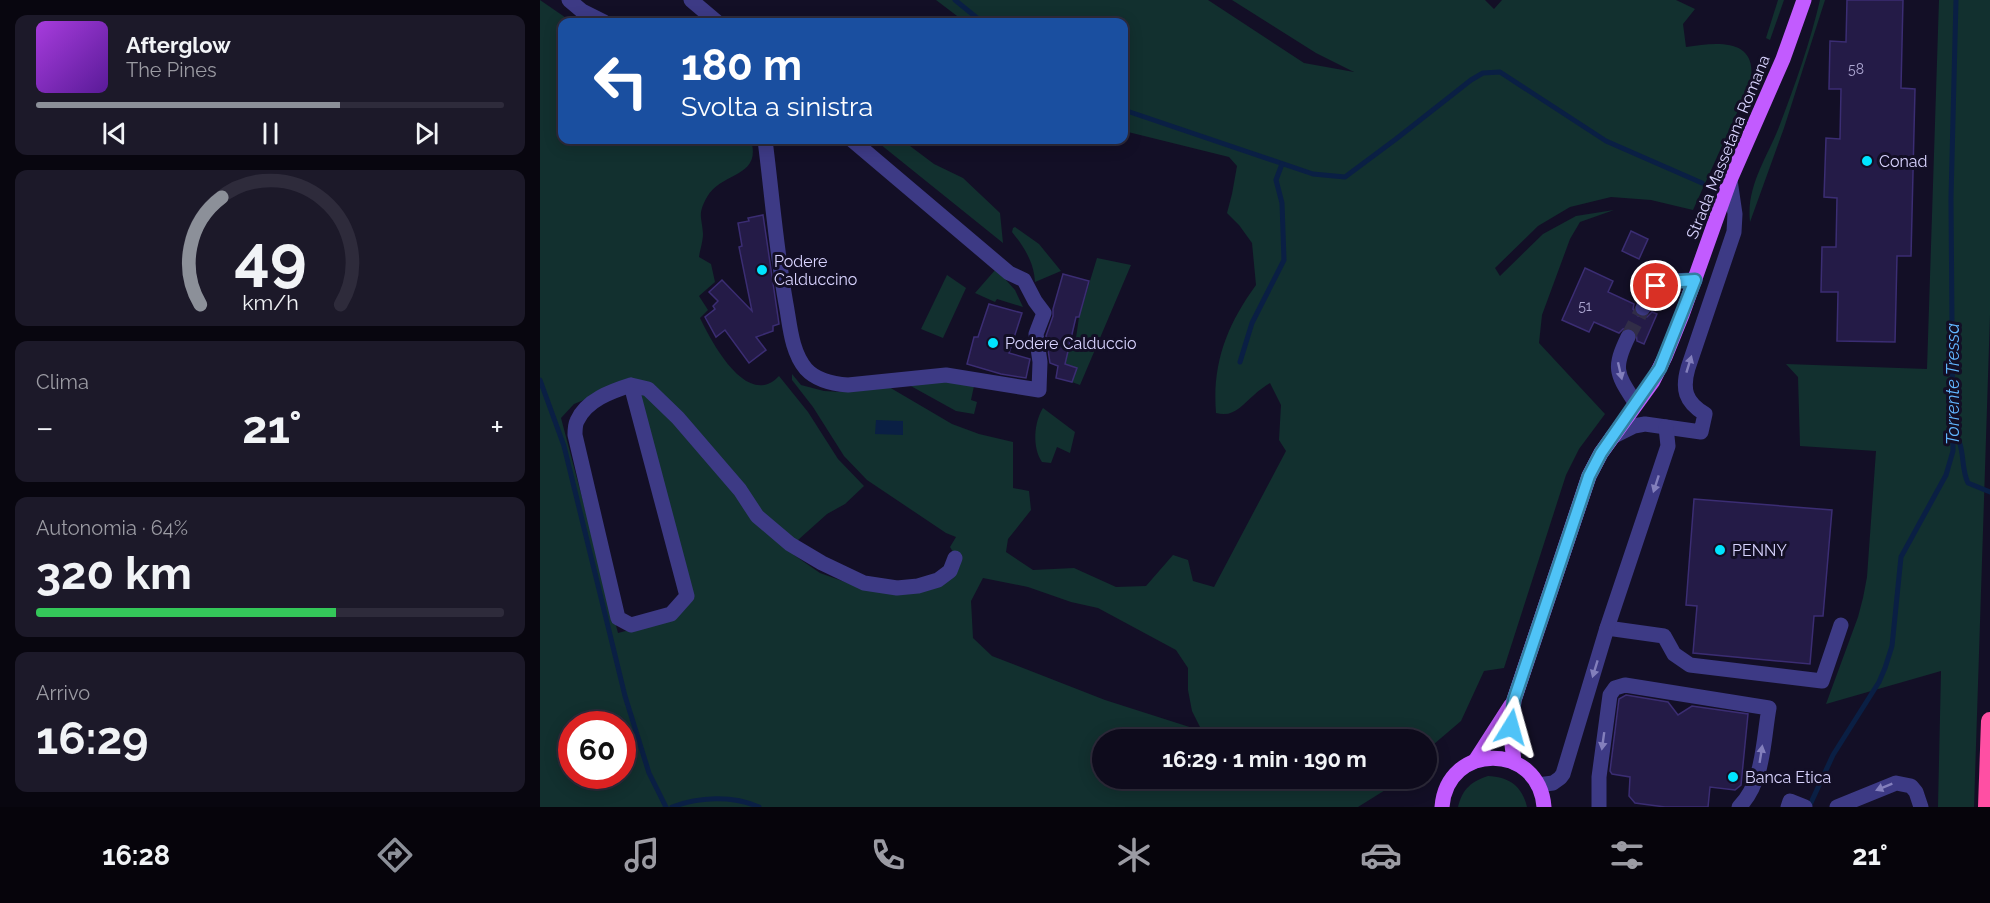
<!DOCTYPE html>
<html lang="it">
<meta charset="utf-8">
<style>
:root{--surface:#0e0b1c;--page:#1c1929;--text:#f1f3f6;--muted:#9b9ba3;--line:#2e2b3b;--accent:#8c9099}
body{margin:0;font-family:Raleway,sans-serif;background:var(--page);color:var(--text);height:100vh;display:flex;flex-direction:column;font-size:22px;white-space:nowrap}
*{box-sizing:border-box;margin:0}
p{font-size:20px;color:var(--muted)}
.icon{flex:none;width:33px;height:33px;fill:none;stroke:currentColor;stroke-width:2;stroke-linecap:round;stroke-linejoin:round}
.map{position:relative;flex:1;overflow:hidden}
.panel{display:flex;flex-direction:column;gap:15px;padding:15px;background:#08060f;width:540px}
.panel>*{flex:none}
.guide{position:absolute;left:18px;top:18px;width:570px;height:126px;border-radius:12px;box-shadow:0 3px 15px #0003,0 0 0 2px var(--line);background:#1a4fa0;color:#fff;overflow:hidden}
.speed{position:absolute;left:18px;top:711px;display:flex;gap:12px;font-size:30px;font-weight:700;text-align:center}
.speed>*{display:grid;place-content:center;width:78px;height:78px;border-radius:50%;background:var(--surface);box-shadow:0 3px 15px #0003,0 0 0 2px var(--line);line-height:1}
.speed .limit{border:9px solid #d22;background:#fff;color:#111}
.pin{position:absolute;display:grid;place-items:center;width:51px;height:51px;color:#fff;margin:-26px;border:3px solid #fff;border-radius:50%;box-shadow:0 2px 6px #0007}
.me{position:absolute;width:66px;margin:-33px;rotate:8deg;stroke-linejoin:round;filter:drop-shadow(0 0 4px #0008)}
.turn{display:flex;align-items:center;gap:21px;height:126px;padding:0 24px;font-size:27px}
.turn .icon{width:78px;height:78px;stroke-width:2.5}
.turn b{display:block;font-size:42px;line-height:51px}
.big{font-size:45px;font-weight:700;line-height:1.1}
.panel .card{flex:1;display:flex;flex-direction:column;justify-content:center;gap:9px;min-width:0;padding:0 21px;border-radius:12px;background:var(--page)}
.panel .dial{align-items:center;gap:0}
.dial svg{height:156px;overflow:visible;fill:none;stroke:var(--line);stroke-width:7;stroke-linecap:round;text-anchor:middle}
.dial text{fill:var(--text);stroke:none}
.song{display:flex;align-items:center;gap:18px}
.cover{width:72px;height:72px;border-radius:9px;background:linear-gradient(135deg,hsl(280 70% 55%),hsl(270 70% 35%))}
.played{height:6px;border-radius:3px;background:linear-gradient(90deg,var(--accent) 65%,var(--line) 65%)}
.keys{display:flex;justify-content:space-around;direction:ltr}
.heat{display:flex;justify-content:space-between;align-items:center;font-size:33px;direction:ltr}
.charge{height:9px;border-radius:4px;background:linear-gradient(90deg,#34c759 64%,var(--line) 0)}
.trip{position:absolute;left:552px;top:729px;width:345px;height:60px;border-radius:30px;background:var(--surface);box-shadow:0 3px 15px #0003,0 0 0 2px var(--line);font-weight:700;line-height:60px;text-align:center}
.menu{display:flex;height:96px;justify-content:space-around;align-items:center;background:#06040b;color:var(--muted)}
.menu .icon{width:42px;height:42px}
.menu .on{color:var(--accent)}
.menu b{font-size:27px;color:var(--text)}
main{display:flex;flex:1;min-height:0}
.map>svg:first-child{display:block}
.green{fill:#12302f;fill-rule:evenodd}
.water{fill:#0a1f44}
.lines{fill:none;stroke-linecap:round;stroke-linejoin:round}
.stream{stroke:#0a1f44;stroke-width:5}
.building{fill:#241b47;stroke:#3b2d73;stroke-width:1.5}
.minor-tunnel{stroke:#312d47;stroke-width:15;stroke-dasharray:15 8;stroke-linecap:butt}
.minor{stroke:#3d3a85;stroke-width:15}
.major{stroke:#c25bff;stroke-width:15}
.highway{stroke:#ff4fa3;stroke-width:18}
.oneway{fill:#837fbc}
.route-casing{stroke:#337fa1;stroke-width:15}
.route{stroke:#4fc3f7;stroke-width:10}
.poi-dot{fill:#00e5ff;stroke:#130f26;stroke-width:2}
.labels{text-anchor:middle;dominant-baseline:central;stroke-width:6;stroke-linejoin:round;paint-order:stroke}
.number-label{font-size:14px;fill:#aca6d1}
.street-label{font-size:16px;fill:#d9d4ff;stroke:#130f26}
.poi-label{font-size:16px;fill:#d9d4ff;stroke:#130f26;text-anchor:start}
.water-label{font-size:18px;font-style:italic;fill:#62b6ff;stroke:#130f26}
</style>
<main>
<section class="panel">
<div class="card">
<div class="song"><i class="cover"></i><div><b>Afterglow</b><p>The Pines</p></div></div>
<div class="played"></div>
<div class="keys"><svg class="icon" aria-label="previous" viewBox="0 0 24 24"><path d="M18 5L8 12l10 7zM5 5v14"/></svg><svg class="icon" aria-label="pause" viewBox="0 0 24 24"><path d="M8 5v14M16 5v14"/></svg><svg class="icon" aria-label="next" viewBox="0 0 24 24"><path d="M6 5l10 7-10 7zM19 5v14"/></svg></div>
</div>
<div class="card dial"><svg viewBox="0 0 100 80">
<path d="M14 69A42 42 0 1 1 86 69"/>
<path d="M14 69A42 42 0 0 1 25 14" stroke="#8c9099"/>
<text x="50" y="56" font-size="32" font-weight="700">49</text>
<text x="50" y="72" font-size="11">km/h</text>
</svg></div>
<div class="card"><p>Clima</p>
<div class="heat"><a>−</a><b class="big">21°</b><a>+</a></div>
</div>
<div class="card"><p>Autonomia · 64%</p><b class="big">320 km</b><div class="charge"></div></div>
<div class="card"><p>Arrivo</p><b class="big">16:29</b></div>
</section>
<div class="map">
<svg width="1450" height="807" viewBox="0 0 1450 807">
<rect width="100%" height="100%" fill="#130f26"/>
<!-- green -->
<g class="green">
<path d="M0 0 32 22H22V140H211C222 178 182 171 167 197 157 215 162 217 163 234 163 241 160 250 159 257L171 264 175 282 159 296 168 310 160 318C171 341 207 410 239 376L268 412 298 459 324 486 305 504 287 514 258 540 254 555 280 573 322 588 396 578 413 552 410 547 416 537 406 533 327 480 304 456 273 407 252 380V374L261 385 284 391 301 392 349 387 412 424 439 434 473 442V488L489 491 491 510 468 539 466 552 493 570 534 568 576 587 606 586 633 555 648 560 653 581 674 587 746 451 739 440 741 405 730 383C724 387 719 390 714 395 702 405 694 418 676 413 672 363 687 325 716 285L712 243 699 225 687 213 692 194 697 166 689 157 584 131V22H425L396 0H668L764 63 814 72 776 53 692 0H945L954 9 962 0H1136L1155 9 1143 24 1146 47C1177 42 1220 37 1210 84L1153 210 1111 200 1071 197 1030 207 998 226 955 268 960 276 1003 234 1036 216 1074 210 1040 222 1030 239 1002 315 999 343 1065 414 1039 449 1026 475 964 668 944 671 921 721 887 750 886 740H562V778L851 779 850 787 818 807H0ZM93 380 152 597 135 618 78 633 21 418 34 404ZM443 578 488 587 531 602 558 608 636 650 648 668V690L652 711 662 731 565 700 452 656 433 638 431 601ZM32 724H82V776H32Z"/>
<path d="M1238 0H1244L1230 40 1226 38Z"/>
<path d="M1280 0H1285L1244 128 1210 222C1206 186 1227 158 1239 127 1255 85 1270 43 1280 0Z"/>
<path d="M1399 0H1450V315L1434 807H1398L1401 671 1286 704 1318 617 1323 598 1327 577 1336 451 1260 446 1258 377 1246 364 1387 369Z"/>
<path d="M335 140H362L394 164 423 178 460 213 463 243Z"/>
<path d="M475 227 499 244 521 271 495 282C494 262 484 247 472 232L473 228Z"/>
<path d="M557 258 591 265 540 385 532 382 537 368 525 364 529 347 535 345 539 317Z"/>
<path d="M456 269 475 290 483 307 457 299 455 302 435 293Z"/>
<path d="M407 275 426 288 403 338 381 329Z"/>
<path d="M405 381 434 386 431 400 437 402 434 414 416 411 369 385Z"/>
<path d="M503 408 535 432 530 453 517 447 511 463 502 462C492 447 494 422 503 408Z"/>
<path d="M948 776C969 777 982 786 987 807H918C922 789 932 781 948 776Z"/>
</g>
<!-- water -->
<path class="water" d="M336 420 363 421V435L335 434Z"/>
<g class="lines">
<!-- stream -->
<g class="stream">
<path d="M415 0 442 22"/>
<path d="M584 110 773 174 805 177 856 139 931 80 943 73 960 72 1066 141 1162 183"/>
<path d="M700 362 712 323 744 260 742 203 736 180 742 164"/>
<path d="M0 380 24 446 85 696 109 773 126 807"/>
<path d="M1413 432C1426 445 1420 467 1428 483L1450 492"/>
<path d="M132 807C159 797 192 795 219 807"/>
<path d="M1269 807 1293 755 1339 682 1345 668 1352 646 1361 557 1406 475 1413 451 1411 198 1416 0"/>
</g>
</g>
<!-- building -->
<g class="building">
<path d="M1307 0H1363L1361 88 1375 89 1371 256H1357L1355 342 1297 341 1298 292H1281L1282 247H1296L1297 198 1284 197 1286 138 1300 139 1301 89H1289L1290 41 1306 42Z"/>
<path d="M223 215 239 324 233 326V331L216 337 226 350 209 363 185 330 176 337 165 317 175 309 173 306 178 301 169 292 182 280 212 311 199 247 202 246 198 223 209 221 208 218Z"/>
<path d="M1091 231 1108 239 1099 259 1082 251Z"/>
<path d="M1045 268 1073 281 1068 292 1094 304 1093 309 1098 316 1107 317 1112 312 1117 314 1104 344 1097 341 1096 332 1091 328 1083 329 1079 333 1054 322 1049 332 1022 320Z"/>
<path d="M523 274 549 281 539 317H536L525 364 537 368 532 382 516 378 518 366 510 363 506 336 513 316V309Z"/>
<path d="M449 304 482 313 469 353 490 359 486 378 461 374 427 364 434 337H438Z"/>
<path d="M1154 499 1292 510 1283 616H1274L1270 664 1153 653 1157 606 1146 605Z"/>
<path d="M1086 695 1128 702 1138 715 1152 706 1208 714 1201 785 1195 790 1170 787 1168 807H1125L1095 803 1089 796 1090 777 1072 774 1070 771 1079 699Z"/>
</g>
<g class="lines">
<!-- minor-tunnel -->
<path class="minor-tunnel" d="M1088 337 1103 308"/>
<!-- minor -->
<g class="minor">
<path d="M29 0 42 11 64 22"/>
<path d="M151 0 177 22"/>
<path d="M225 140C232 194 236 249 246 304 250 325 251 351 266 369 277 381 293 384 308 385L406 375 499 390 500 362 496 334 504 313 495 301 484 280 469 273 312 140"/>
<path d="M1103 308C1119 278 1122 281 1155 280"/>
<path d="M1088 337C1072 370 1077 374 1096 404"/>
<path d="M91 385C72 391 46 400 37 421 35 425 35 431 35 435L78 618 91 625 131 614 147 596 91 385 108 389 138 418 200 490 217 516 250 544 282 563 324 583 357 588 378 586 398 580 410 571 415 558"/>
<path d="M1072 437 1094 426 1105 424 1161 432 1165 414C1145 402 1142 389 1148 368L1194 232 1195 214 1190 180"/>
<path d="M1067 628 1124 636 1134 654 1150 665 1282 681 1301 625"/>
<path d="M998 785 1013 783 1020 778 1023 774 1067 628 1128 446 1126 427"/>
<path d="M1059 807V777L1070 695 1075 688 1085 685 1229 708C1223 741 1224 782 1199 807"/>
<path d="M1248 807 1250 801 1265 807"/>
<path d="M1297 807 1356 783 1371 786 1376 792 1381 807"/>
</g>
<!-- major -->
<g class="major">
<path d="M935 761 971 705"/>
<path d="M974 762 971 736 974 700 1049 476 1061 453 1113 381 1125 357 1142 315 1190 180 1243 59 1264 0"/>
<path d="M902 807C907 742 999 742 1004 807"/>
</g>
<!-- highway -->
<path class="highway" d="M1447 807 1450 721"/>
</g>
<!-- one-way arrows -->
<defs><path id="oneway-solid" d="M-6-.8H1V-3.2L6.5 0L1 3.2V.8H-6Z" transform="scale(1.5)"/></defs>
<g class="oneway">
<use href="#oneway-solid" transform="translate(1149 364) rotate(-73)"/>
<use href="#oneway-solid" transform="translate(1080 371) rotate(77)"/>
<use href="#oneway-solid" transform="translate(1116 484) rotate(108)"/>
<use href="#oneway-solid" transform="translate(1055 669) rotate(107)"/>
<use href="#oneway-solid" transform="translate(1063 741) rotate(98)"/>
<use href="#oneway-solid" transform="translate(1221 754) rotate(-81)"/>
<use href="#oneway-solid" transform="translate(1344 787) rotate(158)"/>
</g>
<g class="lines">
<defs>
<path id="route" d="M971 727 974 700 1049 476 1061 453 1120 368 1155 280 1127 282 1116 286"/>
</defs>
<!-- route casing -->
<use href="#route" class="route-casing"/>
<!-- route -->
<use href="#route" class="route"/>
</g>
<!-- markers -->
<g class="poi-dot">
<circle cx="1327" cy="161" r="6"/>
<circle cx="222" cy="270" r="6"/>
<circle cx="453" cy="343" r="6"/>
<circle cx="1180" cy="550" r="6"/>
<circle cx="1193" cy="777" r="6"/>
</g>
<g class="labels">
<!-- number labels -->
<g class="number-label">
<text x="1316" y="69">58</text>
<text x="1045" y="306">51</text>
</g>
<!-- street labels -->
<g class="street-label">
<text transform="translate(1188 147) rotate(-68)">Strada Massetana Romana</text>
</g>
<!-- poi labels -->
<g class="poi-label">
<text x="1339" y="161">Conad</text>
<text x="234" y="261">Podere<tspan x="234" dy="18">Calduccino</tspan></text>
<text x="465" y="343">Podere Calduccio</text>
<text x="1192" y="550">PENNY</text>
<text x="1205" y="777">Banca Etica</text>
</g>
<!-- water labels -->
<g class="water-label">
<text transform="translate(1412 384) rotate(-90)">Torrente Tressa</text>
</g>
</g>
</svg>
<div class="speed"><div class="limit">60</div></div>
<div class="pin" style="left:1116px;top:286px;background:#d93025"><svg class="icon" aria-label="arrive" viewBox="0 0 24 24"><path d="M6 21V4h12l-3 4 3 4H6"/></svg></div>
<svg class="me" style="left:971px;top:727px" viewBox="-20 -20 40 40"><path d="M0-17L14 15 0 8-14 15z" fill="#4fc3f7" stroke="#fff" stroke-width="4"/></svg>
<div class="trip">16:29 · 1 min · 190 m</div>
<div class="guide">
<div class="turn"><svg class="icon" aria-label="left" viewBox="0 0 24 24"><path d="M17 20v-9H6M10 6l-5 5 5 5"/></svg><div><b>180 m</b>Svolta a sinistra</div></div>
</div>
</div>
</main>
<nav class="menu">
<b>16:28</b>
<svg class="icon on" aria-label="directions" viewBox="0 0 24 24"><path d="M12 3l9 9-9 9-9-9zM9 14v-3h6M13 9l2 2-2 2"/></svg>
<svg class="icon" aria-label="music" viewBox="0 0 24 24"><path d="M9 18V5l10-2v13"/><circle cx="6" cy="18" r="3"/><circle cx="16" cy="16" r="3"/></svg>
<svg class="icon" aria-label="phone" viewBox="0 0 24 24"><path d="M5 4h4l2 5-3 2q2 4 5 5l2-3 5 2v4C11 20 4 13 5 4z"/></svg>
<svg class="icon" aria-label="climate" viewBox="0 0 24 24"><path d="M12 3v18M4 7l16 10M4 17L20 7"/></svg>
<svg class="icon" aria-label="car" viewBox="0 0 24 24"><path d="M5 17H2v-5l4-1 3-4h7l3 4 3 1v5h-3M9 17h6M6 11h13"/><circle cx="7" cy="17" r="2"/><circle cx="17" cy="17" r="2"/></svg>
<svg class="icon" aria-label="filters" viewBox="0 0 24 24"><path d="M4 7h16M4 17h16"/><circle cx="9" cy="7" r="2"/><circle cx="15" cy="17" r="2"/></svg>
<b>21°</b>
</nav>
